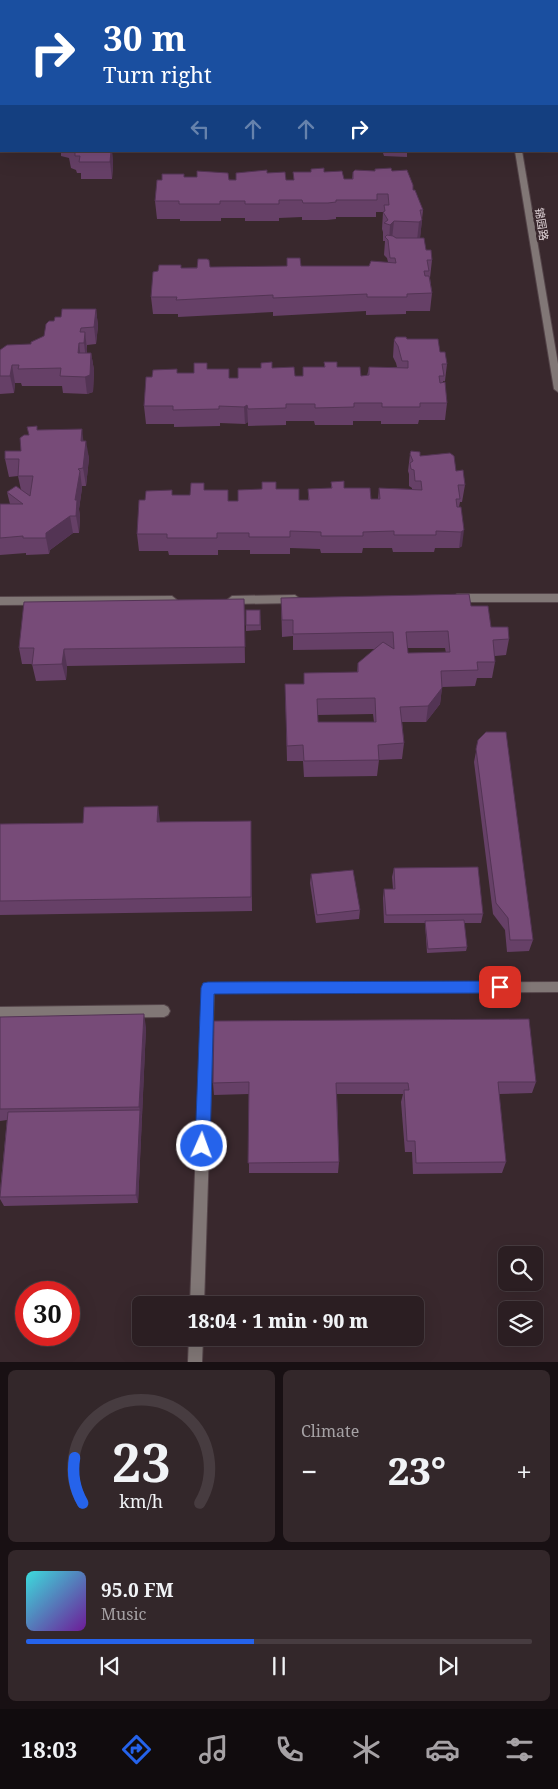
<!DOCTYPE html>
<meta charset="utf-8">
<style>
:root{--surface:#2b1e22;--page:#33272a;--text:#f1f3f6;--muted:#a6a2a5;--line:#473c40;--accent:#2563eb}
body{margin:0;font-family:"Noto Serif","Noto Sans SC",serif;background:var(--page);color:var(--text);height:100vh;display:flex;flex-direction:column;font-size:19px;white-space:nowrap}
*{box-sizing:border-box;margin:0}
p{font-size:16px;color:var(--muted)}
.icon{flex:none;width:28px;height:28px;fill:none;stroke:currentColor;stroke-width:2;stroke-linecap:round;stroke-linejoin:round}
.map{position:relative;height:1362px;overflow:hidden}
.panel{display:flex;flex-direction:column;gap:8px;padding:8px;background:#181013;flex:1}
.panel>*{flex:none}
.guide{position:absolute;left:0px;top:0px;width:559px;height:152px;box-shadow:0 5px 20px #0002,0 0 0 1px var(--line);background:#1a4fa0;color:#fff;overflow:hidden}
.tools{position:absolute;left:498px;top:1246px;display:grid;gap:10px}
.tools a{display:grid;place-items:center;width:45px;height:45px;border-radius:8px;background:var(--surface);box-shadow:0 5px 20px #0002,0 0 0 1px var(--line);font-size:25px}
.speed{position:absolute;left:15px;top:1281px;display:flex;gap:10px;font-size:25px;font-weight:700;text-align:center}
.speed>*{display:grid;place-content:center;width:65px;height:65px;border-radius:50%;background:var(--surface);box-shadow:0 5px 20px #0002,0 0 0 1px var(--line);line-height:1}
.speed .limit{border:8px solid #d22;background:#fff;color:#111}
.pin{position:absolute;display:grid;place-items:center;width:42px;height:42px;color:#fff;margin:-21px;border-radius:10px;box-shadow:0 2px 8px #0006}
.me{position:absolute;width:55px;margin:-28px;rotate:2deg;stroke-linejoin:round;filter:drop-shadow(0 0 4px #0008)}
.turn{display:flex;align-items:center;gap:18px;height:105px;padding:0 20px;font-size:22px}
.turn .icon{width:65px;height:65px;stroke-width:2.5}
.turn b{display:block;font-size:35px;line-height:42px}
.lanes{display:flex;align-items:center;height:48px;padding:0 20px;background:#0003;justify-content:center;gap:25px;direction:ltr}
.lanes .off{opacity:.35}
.big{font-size:38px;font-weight:800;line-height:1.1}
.panel .card{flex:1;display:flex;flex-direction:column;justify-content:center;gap:8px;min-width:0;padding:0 18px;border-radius:8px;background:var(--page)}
.panel .dial{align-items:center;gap:0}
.dial svg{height:130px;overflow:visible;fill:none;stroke:var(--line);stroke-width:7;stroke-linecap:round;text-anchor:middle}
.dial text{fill:var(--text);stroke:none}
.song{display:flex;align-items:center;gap:15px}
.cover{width:60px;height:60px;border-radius:8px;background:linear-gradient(135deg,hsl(180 70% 55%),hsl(280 70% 35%))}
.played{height:5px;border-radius:2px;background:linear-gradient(90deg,var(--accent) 45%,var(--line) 45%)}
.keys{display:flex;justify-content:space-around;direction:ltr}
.heat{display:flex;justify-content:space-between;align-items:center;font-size:28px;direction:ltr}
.panel .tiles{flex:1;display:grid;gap:8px;grid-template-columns:1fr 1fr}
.card:last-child{grid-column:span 2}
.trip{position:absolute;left:132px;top:1296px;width:292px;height:50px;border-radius:8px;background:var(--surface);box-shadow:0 5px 20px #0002,0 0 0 1px var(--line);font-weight:800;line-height:50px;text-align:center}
.dock{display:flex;height:80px;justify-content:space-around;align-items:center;background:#110c0e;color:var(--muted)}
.dock .icon{width:35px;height:35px}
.dock .on{color:var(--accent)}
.dock b{font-size:22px;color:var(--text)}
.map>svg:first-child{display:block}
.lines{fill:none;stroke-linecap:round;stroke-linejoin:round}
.minor-casing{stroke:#544449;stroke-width:2}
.tertiary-casing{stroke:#544449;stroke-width:2}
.minor{fill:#817776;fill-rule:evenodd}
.tertiary{fill:#817776;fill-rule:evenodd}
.wall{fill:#664067;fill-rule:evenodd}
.shaded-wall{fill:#533454}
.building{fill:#774b78;stroke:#533454;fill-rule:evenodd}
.route{fill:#2563eb;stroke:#184099}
.labels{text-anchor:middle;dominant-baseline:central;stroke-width:5;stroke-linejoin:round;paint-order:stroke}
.far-street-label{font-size:11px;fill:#e1d5d9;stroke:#39282d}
</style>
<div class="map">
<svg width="558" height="1362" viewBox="0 0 558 1362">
<rect width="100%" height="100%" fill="#39282d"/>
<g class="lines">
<defs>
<g id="minor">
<path d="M513 0H520L521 1H514Z"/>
<path d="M457 594H558V602H457L452 598Z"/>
<path d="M295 595 300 599 295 603 232 604 227 600 232 596Z"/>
<path d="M172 596 177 600 172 604 0 605V597Z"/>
<path d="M558 982V992L214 993 204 1305H190L202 988 204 984 208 983Z"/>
<path d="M164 1005 168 1007 170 1011 168 1015 164 1017 0 1019V1007Z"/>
<path d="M189 1338H203L202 1362H188Z"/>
</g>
<path id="tertiary" d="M515 151H522L558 364V392L554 389Z"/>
</defs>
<!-- minor casing -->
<use href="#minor" class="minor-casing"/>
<!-- tertiary casing -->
<use href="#tertiary" class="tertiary-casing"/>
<!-- minor -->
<use href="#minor" class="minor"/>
<!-- tertiary -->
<use href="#tertiary" class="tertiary"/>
</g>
<!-- wall -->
<g class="wall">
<path d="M0 0H131V1H1V9H0Z"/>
<rect x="298" y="0" width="179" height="1"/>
<rect x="0" y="34" width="1" height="41"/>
<path d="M0 101H1V151H13V152H0Z"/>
<path d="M39 151H112L113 164 112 179H81V173H77L76 170 71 168 69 158 61 156V153H40Z"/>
<path d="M374 151H407V157L384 156 383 153H376Z"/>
<path d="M392 171 413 190 423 210 420 238 432 260 430 278 432 293 430 311H406V314L366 315V311L273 316V312L178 317V314H153L151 297 182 268 210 267 369 266 388 262 387 258 384 255 385 241H383V232L382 229 383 212H376V217H336V219L327 220H302V217L279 218V221H245V218H221V221H180V219H157L155 201 184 177 236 180 267 173 286 180H293L324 172 344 179H352L353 172Z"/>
<path d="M96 309 98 326 96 344 87 345V353H91L94 370 93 392 87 394 63 393 62 386H22L21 383H15L14 393 0 394V350L31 344 44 336 54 321 61 317Z"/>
<path d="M407 339 440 352 447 364 445 381H443V382L447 403 445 420H419L418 424H381V421H353V425H315L314 421H286V425L248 426V422L245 424 220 423V426L174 427V424H146L144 406 152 377 177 373H194L207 363V369L229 378H238L272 368 295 376H303V367H324V362L361 376H367L369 367H397L396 363 393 357 394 340Z"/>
<path d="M38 430 84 441 89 458 86 486H82V488L79 509 80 517 79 533H73L50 550 49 554 26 555V553L0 555V504H10L7 492 21 490 18 476 9 477 5 459 21 451 29 435Z"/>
<path d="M410 454 420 456 456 471 465 485 462 502H460L459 507H461L462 546 459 548H435L434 552H393L392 548H363L362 553H321L320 549 290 548V554H250V550H218V555H169L168 551H139L137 534 145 500 172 490V495H190L205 490 229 501H238L276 489 299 500H308V489L331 488V482L344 488 371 499H378L379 488 412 489V488L409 486V474L408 471Z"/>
<path d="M281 598 471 606 491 627 509 639 506 655 495 656V662L492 678H477L475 686 442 687 440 704 426 722H402L404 743 402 759 379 760 377 776 304 777 303 761H287L285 684H304L357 672 358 663 375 649 293 650V636L282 637ZM408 648H445L446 653H408ZM373 714 374 722H318L317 715Z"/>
<path d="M244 599 245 663 67 666 66 680 36 681 32 664H22L19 648Z"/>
<path d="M246 610H260L261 630 246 631Z"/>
<path d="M478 741 533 940 529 951 507 952 505 930 493 914 474 762Z"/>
<path d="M160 822 251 835 252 911 0 915V824Z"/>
<path d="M394 868 483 914 481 923H464L467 947 466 951 427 953 425 923H384L383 898 384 889H393L392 877Z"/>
<path d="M311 874 360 910 359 919 316 923 310 883Z"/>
<path d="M0 1017 146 1027 138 1203 4 1206 0 1199V1191L7 1120 0 1121Z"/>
<path d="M214 1021 536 1082 532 1093 499 1094 506 1162 502 1173 413 1174 412 1152H405L401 1102 403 1094H337L339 1162 338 1173H249V1094L214 1095 213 1083Z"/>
</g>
<!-- shaded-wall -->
<g class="shaded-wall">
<path d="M111 151H112L113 164 112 179 110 162Z"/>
<path d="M422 220 420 238 417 240 419 222Z"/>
<path d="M394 221 392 239 389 242 390 225Z"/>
<path d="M96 309 98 326 96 344 94 327Z"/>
<path d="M85 332 87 349 86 360 84 343Z"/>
<path d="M79 343 81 360 78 353Z"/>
<path d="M91 353 94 370 93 392 87 394 85 377Z"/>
<path d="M12 365 15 383 14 393 10 376Z"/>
<path d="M247 405 248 422 245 424 244 407Z"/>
<path d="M82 429 84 446 81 441Z"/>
<path d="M86 441 89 458 86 486 83 468Z"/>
<path d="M80 471 82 488 79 509 80 517 79 533 76 516 75 500Z"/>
<path d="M70 516 73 533 50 550 49 554 46 538V533Z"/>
<path d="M464 530 462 546 459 548 461 532Z"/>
<path d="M64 649 67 666 66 680 62 664Z"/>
<path d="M442 688 440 704 426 722 428 706Z"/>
<path d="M158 806 160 821 159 837 157 822Z"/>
<path d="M144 1014 146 1027 142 1118 139 1107Z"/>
<path d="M140 1110 142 1119 138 1203 136 1195Z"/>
</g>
<!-- building -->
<g class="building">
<path d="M299 0H424V1H300Z"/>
<path d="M427 0H473L474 1H427Z"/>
<rect x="0" y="34" width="1" height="24"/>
<rect x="0" y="101" width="1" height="34"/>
<path d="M69 151H111L110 162H79L80 156H75V153Z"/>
<path d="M324 168V172L342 171 344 179H353V172L355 170 375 171V169L391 168 392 171 407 170 413 185V190H415L423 210H420L422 220 419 222 394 221 390 225 384 223 388 220 383 212 385 211 384 205H389L388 194H377V200H336V202L328 203H303L302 200H279V204H245V201H220V204H179V201H155L157 180H162V174H184V177H197V171L228 173 229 180H236V173L267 170V173L285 172 286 180H294L293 172H311V169Z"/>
<path d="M387 235 393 236 396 238H424L426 250H431L432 260H427L429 271H424L425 276H429L432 293 407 294V297H367V294L273 298V295L176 300 177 297H151L153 272 158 271 159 265H181V268H197L198 259H207L209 260 210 267 287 266V258H300L301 266H369L371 261 396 263 395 258H390L388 240 385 237Z"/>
<path d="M62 309H96L94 327 81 328 80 332H85L84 343H79L78 353H91L90 375 85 377 60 376 61 368 18 369 19 365H12L10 376H0V350L7 345 31 344V342L44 336 46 324 49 321H54L55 317H61Z"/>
<path d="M396 337H406L407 339H438L440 352H445L447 364H442L444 376H439L440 383 445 382 447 403H420V407H382V403H354V407L315 408V404H286V408L248 409 247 405 244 407 219 406V409L173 410V406H144L146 377H152L153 370 177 369V373H194V363H207V369H229V378H238V368H261V363L272 362V368L294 367 295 376H303V367H325L324 362H337V367H360L361 376 369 375V367L408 368V361H402L398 346 394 340Z"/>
<path d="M37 426V430L82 429 81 441H86L83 468 78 469 80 471 75 500H77L76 516H70L46 533V538H23V536L0 538V504H23L7 492 16 486 30 496 33 476H18L19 459H5V451H21L20 438 24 435H29L27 427Z"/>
<path d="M411 451 420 452V456L450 453 454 456 456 471 463 470 465 485H458L460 499H456L457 507H461L464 530 461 532 436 531V535H394V531L363 532V536H321V532L290 531V537H249V533H217V538H167V534H137L139 500H145L146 491 172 490V495H190L191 483H204V490H228V501H238V490L262 489V482H276V489H299V500H309L308 489 332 488 331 482 344 481V488H370L371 499H380L379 488 422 490 421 481H415L414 470 411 469 410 463 413 461 410 454Z"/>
<path d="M469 594 471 606H488L491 627H508L509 639 493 640 495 662H477L478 670 441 671 442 688 428 706 400 707 404 743 378 745 379 760 304 761 303 745 287 746 285 684H304V673L358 672V663L383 642 394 649 393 632 293 634V620H282L281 598ZM448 631 450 652 408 653 406 632ZM375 698 376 722H318L317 699Z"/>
<path d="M244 599 245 647 64 649 62 664 32 665 34 648H19L24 602Z"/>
<rect x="246" y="610" width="14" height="15"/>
<path d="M486 732H506L533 940H510L508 918 496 903 476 749 478 740Z"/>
<path d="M158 806 157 822 251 821V897L0 901V824L83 823 84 807Z"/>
<path d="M478 867 483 914 386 915 384 889H395L394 868Z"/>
<path d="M353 870 360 910 317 915 311 874Z"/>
<path d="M464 920 467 947 428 949 425 921Z"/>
<path d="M144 1014 139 1107 0 1109V1017Z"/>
<path d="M529 1019 536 1082H498L506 1162 416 1163 415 1141H407L404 1090H409L408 1083H336L339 1162 248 1163 249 1082 213 1083 214 1021Z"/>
<path d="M140 1110 136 1195 0 1197 8 1112Z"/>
</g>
<!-- route -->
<path class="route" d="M500 981 504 982 506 987 504 991 500 993 214 994 210 1146 207 1151 202 1154 197 1151 195 1146 201 988 203 983 208 982Z"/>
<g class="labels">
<!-- far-street labels -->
<g class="far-street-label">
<text transform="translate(542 224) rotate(81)">锦园路</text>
</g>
</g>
</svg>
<div class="tools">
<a><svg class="icon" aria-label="search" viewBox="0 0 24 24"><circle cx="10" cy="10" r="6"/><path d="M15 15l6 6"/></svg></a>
<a><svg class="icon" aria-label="layers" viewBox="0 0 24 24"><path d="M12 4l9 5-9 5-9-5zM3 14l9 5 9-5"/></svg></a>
</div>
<div class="speed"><div class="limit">30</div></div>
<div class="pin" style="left:500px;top:987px;background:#d93025"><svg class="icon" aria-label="arrive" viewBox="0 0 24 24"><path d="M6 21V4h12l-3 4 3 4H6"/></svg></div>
<svg class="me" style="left:202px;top:1146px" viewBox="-20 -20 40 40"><circle r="17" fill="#2563eb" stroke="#fff" stroke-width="3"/><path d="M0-11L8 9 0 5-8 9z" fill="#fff"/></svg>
<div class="trip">18:04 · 1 min · 90 m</div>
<div class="guide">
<div class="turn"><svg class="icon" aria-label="right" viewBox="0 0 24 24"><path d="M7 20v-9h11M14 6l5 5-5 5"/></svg><div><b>30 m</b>Turn right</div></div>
<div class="lanes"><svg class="icon off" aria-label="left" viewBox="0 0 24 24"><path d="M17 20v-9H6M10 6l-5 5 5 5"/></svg><svg class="icon off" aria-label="ahead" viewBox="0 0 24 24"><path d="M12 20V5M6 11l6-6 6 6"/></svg><svg class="icon off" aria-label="ahead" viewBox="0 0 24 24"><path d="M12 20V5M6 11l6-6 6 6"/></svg><svg class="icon" aria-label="right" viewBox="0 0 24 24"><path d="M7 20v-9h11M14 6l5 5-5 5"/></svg></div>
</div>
</div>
<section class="panel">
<div class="tiles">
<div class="card dial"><svg viewBox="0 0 100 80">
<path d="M14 69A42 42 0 1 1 86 69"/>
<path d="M14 69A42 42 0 0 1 9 41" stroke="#2563eb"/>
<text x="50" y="56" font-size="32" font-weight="700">23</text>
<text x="50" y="72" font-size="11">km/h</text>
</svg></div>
<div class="card"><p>Climate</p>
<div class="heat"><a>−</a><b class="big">23°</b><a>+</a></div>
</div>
<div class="card">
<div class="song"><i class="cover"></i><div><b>95.0 FM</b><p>Music</p></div></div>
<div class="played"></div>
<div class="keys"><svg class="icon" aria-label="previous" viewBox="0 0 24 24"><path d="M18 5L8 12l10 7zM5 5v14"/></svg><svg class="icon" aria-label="pause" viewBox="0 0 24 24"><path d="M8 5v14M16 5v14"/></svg><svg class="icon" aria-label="next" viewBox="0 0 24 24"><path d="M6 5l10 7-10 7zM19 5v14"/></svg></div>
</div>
</div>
</section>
<nav class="dock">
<b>18:03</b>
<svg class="icon on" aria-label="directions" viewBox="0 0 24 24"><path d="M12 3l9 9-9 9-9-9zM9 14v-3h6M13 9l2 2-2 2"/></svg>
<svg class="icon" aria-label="music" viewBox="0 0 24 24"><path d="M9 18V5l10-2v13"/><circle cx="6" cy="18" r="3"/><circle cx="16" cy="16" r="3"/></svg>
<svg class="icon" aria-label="phone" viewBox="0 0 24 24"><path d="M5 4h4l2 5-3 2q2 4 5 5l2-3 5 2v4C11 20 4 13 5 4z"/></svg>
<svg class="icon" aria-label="climate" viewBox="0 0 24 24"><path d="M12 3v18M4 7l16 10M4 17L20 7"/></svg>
<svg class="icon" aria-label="car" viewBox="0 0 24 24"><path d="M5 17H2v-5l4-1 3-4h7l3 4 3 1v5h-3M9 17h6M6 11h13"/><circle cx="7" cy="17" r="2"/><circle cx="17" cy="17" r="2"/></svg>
<svg class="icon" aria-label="filters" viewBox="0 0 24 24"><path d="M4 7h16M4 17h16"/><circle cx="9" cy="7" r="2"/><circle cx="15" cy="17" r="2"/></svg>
</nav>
